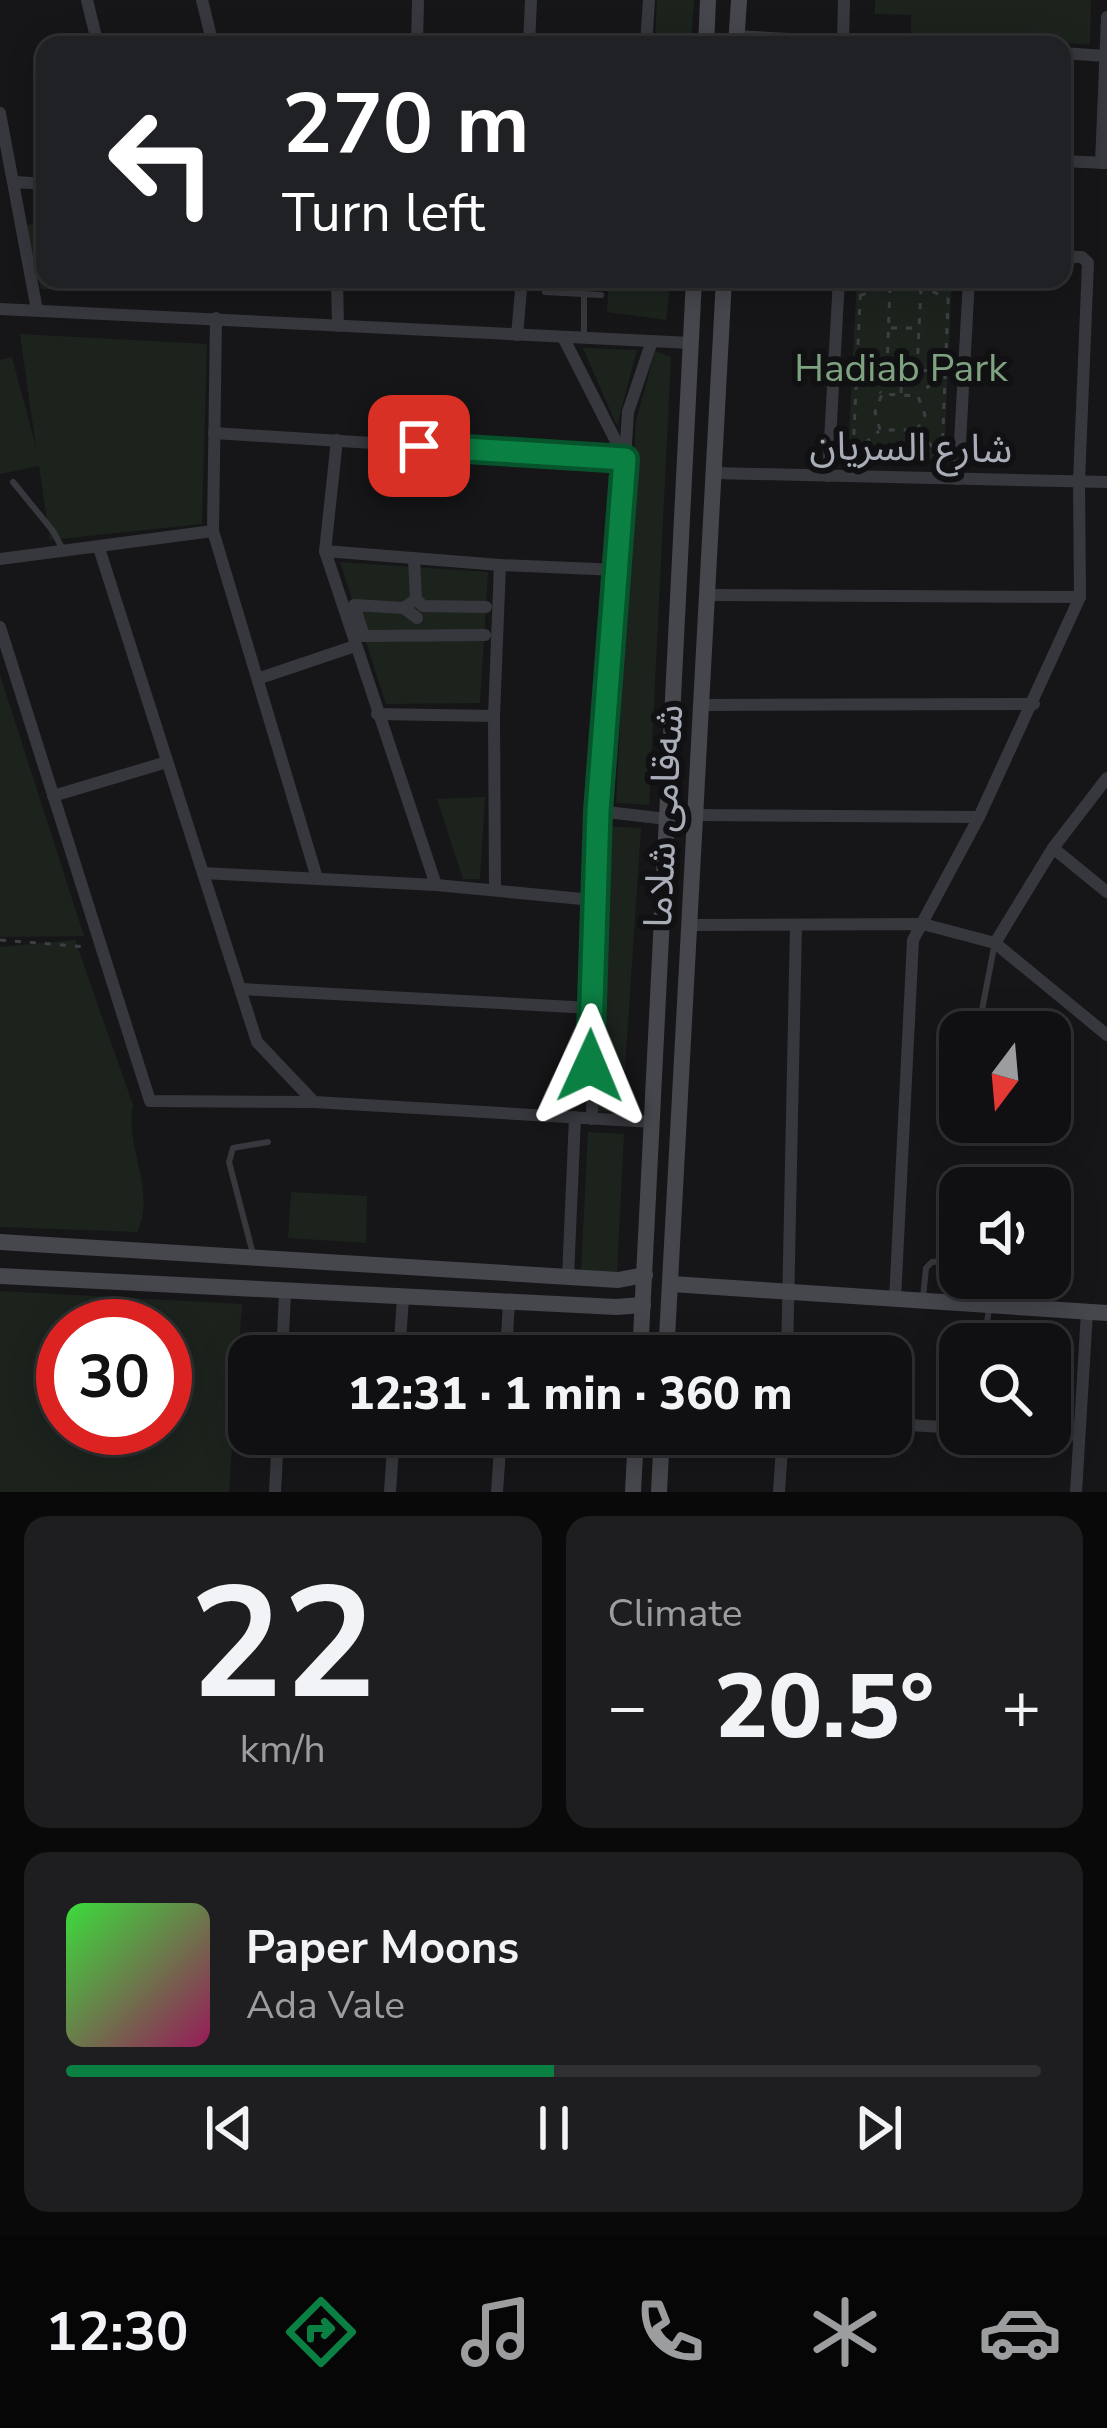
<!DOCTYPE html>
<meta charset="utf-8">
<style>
:root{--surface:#101012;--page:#1e1e20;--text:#f1f3f6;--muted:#9c9d9f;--line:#303032;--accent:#0b8043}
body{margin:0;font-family:"Nunito Sans","Noto Sans Arabic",sans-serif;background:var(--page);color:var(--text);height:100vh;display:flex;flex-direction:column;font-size:45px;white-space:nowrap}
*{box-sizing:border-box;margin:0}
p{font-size:39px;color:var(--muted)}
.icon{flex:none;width:66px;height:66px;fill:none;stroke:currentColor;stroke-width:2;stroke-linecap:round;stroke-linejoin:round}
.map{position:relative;height:1492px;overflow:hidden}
.side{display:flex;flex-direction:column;gap:24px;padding:24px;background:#09090a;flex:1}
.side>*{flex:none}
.guide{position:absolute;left:36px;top:36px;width:1035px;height:252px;border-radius:24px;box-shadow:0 6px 30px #0003,0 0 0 3px var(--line);background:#202124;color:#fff;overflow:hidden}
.needle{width:78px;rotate:196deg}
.buttons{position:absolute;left:939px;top:1011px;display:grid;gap:24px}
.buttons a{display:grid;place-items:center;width:132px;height:132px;border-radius:24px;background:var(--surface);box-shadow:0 6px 30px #0003,0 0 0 3px var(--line);font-size:60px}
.speed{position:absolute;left:36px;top:1299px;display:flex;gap:24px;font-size:60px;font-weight:700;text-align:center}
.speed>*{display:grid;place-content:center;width:156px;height:156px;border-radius:50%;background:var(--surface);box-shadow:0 6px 30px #0003,0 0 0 3px var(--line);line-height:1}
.speed .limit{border:18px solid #d22;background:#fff;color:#111}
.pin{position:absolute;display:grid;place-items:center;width:102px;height:102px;color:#fff;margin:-51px;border-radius:24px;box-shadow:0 6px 18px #0006}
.me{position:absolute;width:132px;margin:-66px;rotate:1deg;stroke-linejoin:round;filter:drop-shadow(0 0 9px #0008)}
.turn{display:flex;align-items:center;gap:42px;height:252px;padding:0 48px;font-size:54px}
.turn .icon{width:156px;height:156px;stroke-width:2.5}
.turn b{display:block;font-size:84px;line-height:102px}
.big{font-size:90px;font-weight:800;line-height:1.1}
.side .card{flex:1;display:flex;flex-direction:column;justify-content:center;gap:18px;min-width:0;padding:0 42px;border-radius:24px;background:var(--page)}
.side .dial{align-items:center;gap:0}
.dial b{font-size:156px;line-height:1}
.song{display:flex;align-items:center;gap:36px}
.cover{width:144px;height:144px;border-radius:18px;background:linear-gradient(135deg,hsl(120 70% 55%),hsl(330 70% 35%))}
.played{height:12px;border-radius:6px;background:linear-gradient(90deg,var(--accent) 50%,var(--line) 50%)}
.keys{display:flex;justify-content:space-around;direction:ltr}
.heat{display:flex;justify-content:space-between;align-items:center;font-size:66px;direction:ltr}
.side .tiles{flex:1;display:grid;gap:24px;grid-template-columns:1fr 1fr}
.card:last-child{grid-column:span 2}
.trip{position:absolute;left:228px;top:1335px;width:684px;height:120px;border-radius:24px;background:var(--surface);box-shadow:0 6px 30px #0003,0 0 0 3px var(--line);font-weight:800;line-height:120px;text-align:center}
.tab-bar{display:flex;height:192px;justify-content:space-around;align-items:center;background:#060607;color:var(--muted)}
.tab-bar .icon{width:84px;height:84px}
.tab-bar .current{color:var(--accent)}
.tab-bar b{font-size:54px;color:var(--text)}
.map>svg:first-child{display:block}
.green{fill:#1c231d;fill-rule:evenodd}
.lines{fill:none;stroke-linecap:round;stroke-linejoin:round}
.path{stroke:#3d3f44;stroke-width:3;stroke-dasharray:6 9;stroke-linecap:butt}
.lane{stroke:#37383d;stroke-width:6}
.street{stroke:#37383d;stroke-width:12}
.secondary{stroke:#45474d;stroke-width:16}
.route-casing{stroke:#07532c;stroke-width:30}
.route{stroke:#0b8043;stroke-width:21}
.labels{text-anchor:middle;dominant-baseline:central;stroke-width:12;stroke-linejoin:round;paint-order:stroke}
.park-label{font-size:39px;fill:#7fa381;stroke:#111113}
.street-label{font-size:39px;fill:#a8adb8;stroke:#111113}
</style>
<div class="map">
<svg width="1107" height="1492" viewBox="0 0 1107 1492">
<rect width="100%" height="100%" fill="#161618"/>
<!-- green -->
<g class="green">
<path d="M657 0H694L691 45H655Z"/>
<path d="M875 0H1091L1090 44 911 39V15L875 14Z"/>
<path d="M45 224V279H81V290L41 289 25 225Z"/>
<path d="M609 279H671L666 320 607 312Z"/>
<path d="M857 279H952L944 460 848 457Z"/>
<path d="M20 334 207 344 202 524 50 540 39 466 0 474V360L12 357 36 447Z"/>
<path d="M583 348 637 350 617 426Z"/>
<path d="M655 351 671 357 649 805 616 803 636 421Z"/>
<path d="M340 562 488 572 480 703 386 704Z"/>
<path d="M0 675 84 936 0 937Z"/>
<path d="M485 797 480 879H463L437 799Z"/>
<path d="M604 826 641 828 622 1113 597 1111Z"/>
<path d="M75 940 133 1105C124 1147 157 1189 137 1232L0 1227V947Z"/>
<path d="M588 1132 624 1134 617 1273 581 1271Z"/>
<path d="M291 1192 367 1196 366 1243 288 1238Z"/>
<path d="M0 1291 242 1304 229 1492H0ZM63 1326H165V1428H63Z"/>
</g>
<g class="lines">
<!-- path -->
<g class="path">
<path d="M861 279 853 454 941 456"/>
<path d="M860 296C891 281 916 283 947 298"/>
<path d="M891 328H917"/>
<path d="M887 368 890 288"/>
<path d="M846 369 946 371 920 394"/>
<path d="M917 369 921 288"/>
<path d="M858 371 881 393"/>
<path d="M901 393 902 373"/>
<path d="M917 430 925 415 918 396 882 394 875 412 880 430H917L940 455"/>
<path d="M854 453 879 431"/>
<path d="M942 454 949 279"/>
<path d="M0 940 88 947"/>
</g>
<!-- lane -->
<g class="lane">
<path d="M545 292 601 295"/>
<path d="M584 338V294"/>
<path d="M13 482 53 531 62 548"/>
<path d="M979 1026 994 947"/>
<path d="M253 1254 229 1162 233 1148 268 1142"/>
<path d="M923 1298 926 1268 932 1262 960 1260"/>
<path d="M978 1344 985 1335 989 1309"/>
<path d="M940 1345 960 1346"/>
</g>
<!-- street -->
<g class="street">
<path d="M87 0 98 45"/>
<path d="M202 0 213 45"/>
<path d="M737 36 898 45"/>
<path d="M843 42 844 0"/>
<path d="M417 45 418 0"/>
<path d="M529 45 531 0"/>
<path d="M646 45 649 0"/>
<path d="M1062 53 1105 56"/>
<path d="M0 113 37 310"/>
<path d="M1062 161 1106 163"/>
<path d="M1101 163 1107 17"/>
<path d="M16 182 45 184"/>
<path d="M337 279 338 326"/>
<path d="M0 309 691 343"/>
<path d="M216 318 213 531 317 878"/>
<path d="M517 335 522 279"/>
<path d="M563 337 625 459"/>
<path d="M214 433 625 459"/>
<path d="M337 440 325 551 436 885"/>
<path d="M714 473 1107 482"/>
<path d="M828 476 839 279"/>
<path d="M958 479 969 279"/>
<path d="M99 548 257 1042 314 1102"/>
<path d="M325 551 500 565 618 570"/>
<path d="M0 559 213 531"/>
<path d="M414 559 416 599 404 608 417 618"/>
<path d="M708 595 1080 597"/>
<path d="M416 599 423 606 486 607"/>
<path d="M404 608 354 605 364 636 485 635"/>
<path d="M0 627 150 1101 314 1102 652 1122"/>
<path d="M260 678 355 646"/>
<path d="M702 705 1034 704"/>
<path d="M377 714 494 716"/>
<path d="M53 796 167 762"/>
<path d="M598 811 667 819"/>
<path d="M697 815 979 817"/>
<path d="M1053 848 1107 892"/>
<path d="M203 873 436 885 593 900"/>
<path d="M495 889 494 716 500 565"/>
<path d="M691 925 923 924 995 943 1107 1035"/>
<path d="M995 943 1053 848 1107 778"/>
<path d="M241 989 591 1008"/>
<path d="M544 1114 590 1066"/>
<path d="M592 1119 598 811 625 459 628 412 652 341"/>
<path d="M568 1277 575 1117"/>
<path d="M895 1300 913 940 979 817 1080 597 1079 481 1088 263 1082 257H1062"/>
<path d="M282 1356 285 1292"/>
<path d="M399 1356 403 1297"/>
<path d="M506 1356 509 1301"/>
<path d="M787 1356 796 925"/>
<path d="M891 1424 960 1428"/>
<path d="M1050 1433 1079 1435"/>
<path d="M275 1492 278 1434"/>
<path d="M390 1492 394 1434"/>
<path d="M497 1492 501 1434"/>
<path d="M779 1492 783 1434"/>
<path d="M1076 1492 1087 1312"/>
</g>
<!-- secondary -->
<g class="secondary">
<path d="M706 45 708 0"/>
<path d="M736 45 739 0"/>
<path d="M0 1242 618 1280 645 1275"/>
<path d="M0 1276 616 1307 643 1305"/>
<path d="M672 1284 1107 1313"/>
<path d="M640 1356 694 279"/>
<path d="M666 1356 724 279"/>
<path d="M633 1492 636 1434"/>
<path d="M659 1492 662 1434"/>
</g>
</g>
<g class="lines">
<defs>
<path id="route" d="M419 446 625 459 598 811 590 1066"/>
</defs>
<!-- route casing -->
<use href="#route" class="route-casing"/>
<!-- route -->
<use href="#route" class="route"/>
</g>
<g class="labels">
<!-- park labels -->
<g class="park-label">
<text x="901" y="368">Hadiab Park</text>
</g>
<!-- street labels -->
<g class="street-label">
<text transform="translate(911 448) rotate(1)">شارع السريان</text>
<text transform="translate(664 816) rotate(-87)">شەقامی شلاما</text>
</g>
</g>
</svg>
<div class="buttons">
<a><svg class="needle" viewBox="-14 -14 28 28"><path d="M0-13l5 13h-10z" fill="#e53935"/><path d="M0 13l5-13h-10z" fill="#9c9d9f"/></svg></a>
<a><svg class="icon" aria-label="sound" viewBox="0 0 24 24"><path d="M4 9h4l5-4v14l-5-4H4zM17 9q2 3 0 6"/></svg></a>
<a><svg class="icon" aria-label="search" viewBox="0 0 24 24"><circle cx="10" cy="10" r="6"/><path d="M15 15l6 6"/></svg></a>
</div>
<div class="speed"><div class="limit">30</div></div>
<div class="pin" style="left:419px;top:446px;background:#d93025"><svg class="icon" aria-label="arrive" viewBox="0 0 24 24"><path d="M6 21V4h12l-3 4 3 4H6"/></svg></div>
<svg class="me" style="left:590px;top:1066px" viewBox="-20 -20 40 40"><path d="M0-17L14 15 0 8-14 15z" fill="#0b8043" stroke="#fff" stroke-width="4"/></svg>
<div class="trip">12:31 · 1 min · 360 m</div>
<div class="guide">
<div class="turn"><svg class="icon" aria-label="left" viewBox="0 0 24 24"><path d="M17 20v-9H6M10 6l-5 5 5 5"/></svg><div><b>270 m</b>Turn left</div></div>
</div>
</div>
<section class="side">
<div class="tiles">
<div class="card dial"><b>22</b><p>km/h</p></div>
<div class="card"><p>Climate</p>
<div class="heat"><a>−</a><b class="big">20.5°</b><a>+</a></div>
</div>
<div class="card">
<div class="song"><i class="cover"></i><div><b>Paper Moons</b><p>Ada Vale</p></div></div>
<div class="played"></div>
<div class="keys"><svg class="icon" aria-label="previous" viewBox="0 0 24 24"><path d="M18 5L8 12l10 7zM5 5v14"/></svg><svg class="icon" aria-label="pause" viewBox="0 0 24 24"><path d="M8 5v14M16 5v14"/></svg><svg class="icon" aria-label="next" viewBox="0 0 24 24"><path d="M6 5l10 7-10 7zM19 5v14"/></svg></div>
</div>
</div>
</section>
<nav class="tab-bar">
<b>12:30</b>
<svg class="icon current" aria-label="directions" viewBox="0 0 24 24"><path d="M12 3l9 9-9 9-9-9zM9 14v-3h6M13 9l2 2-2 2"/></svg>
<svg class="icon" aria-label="music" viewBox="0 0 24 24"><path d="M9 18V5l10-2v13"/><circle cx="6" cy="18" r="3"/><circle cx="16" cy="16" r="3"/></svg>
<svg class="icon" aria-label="phone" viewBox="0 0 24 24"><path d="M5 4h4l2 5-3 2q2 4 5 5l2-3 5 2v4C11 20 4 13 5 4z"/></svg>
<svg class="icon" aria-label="climate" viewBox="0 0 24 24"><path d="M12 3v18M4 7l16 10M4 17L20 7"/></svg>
<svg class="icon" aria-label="car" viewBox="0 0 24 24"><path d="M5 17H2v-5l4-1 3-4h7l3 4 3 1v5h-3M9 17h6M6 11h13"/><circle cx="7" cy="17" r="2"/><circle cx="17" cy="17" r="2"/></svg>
</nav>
